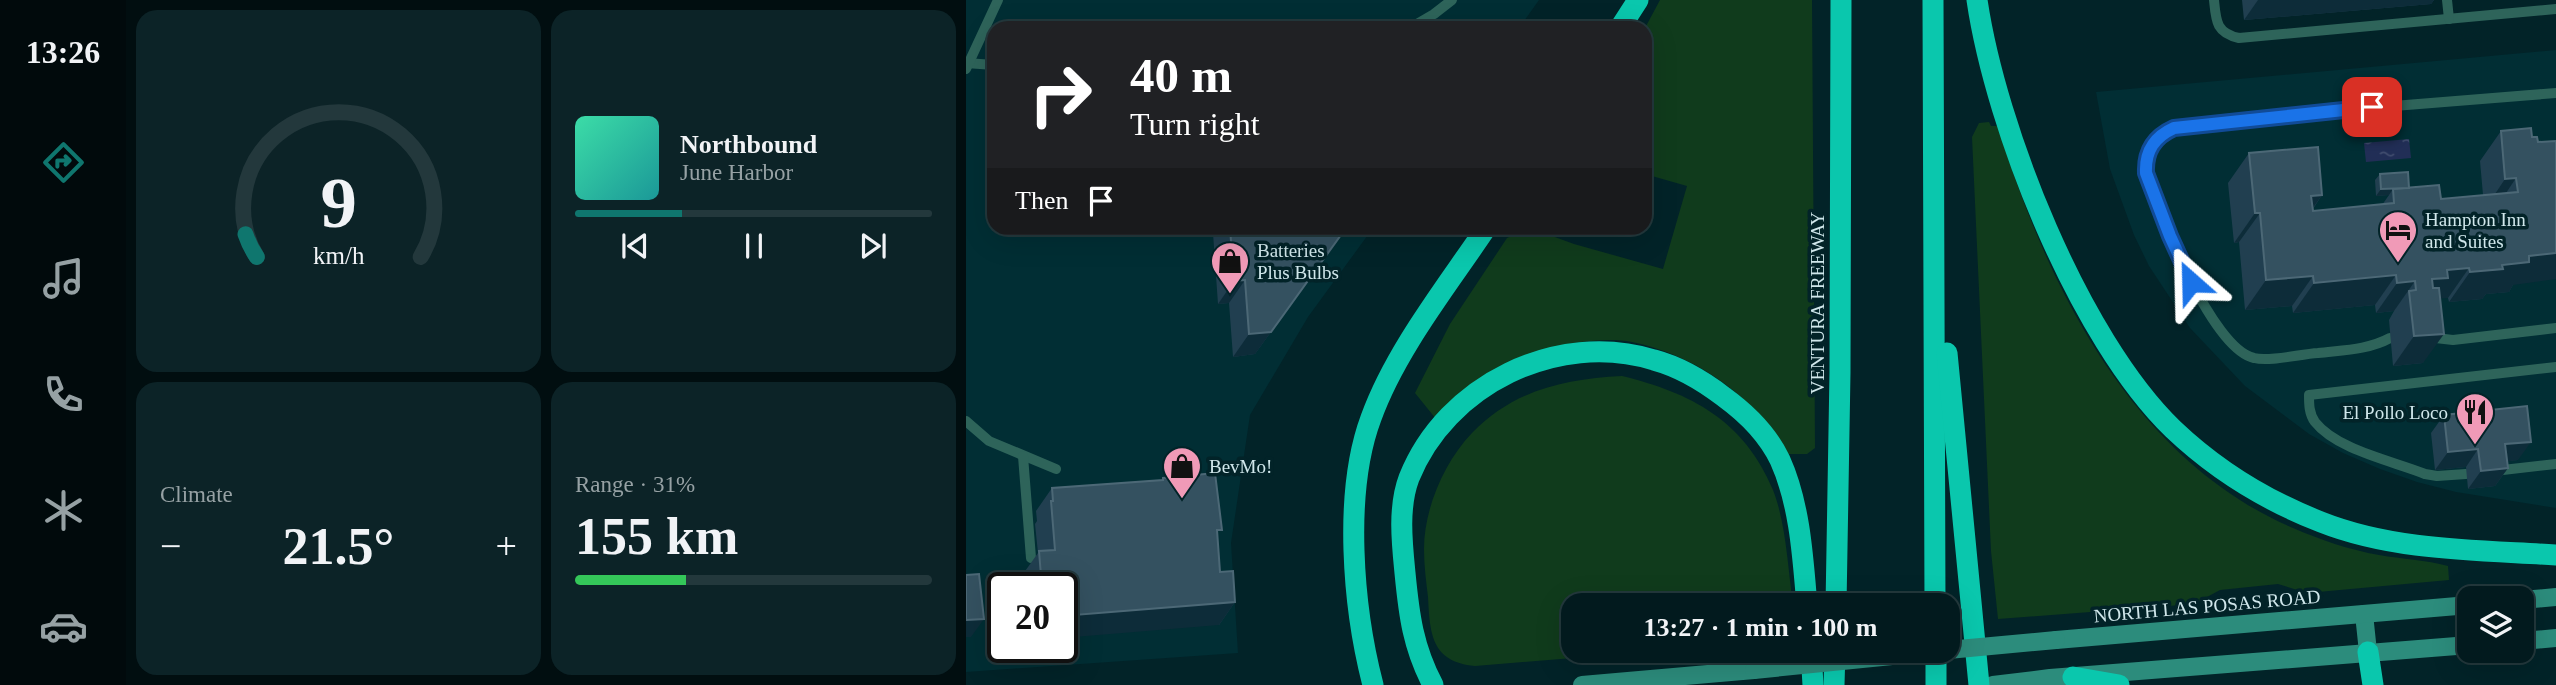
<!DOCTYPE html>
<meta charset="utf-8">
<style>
:root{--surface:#021a1e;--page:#0c2327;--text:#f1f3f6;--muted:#96a1a4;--line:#23383c;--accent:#0f766e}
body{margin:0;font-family:"Times New Roman",serif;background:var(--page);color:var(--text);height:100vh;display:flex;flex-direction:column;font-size:26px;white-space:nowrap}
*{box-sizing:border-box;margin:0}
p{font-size:23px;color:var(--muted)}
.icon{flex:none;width:38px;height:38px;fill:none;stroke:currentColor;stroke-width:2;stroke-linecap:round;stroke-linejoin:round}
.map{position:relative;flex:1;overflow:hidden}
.side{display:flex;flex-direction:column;gap:10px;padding:10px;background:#010e10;width:840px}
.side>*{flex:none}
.guide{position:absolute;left:21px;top:21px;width:665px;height:214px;border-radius:21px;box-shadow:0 7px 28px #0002,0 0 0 2px var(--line);background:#202124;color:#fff;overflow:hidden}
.tools{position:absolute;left:1491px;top:586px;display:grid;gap:14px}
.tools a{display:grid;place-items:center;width:77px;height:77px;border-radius:14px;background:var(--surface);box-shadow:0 7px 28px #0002,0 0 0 2px var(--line);font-size:35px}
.speed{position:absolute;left:21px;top:572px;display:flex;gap:14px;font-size:35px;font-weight:700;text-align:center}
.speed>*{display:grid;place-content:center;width:91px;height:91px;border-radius:50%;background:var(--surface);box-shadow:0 7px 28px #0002,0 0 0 2px var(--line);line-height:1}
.speed .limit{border:4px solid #111;border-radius:10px;background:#fff;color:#111}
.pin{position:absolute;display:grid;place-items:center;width:60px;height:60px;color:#fff;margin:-30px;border-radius:14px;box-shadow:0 4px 10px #0006}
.me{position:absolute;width:77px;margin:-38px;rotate:335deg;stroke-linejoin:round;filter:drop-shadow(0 0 5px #0008)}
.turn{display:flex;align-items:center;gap:24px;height:147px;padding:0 28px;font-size:32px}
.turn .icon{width:91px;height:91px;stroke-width:2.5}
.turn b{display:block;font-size:49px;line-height:60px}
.then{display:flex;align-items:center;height:66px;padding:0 28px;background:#0003;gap:14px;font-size:26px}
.big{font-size:52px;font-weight:800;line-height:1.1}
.side .tile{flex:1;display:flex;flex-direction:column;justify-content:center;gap:10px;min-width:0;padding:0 24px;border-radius:21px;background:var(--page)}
.side .dial{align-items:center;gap:0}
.dial svg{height:182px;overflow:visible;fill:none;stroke:var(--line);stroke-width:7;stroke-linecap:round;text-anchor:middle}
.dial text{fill:var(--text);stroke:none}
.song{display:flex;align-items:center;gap:21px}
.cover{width:84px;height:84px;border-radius:10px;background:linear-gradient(135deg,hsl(160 70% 55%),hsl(180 70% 35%))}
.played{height:7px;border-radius:4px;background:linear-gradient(90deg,var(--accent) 30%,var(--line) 30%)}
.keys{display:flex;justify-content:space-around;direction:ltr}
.heat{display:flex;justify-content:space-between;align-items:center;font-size:38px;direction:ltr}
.charge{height:10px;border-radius:5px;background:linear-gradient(90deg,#34c759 31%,var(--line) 0)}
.side .tiles{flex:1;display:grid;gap:10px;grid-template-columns:repeat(2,1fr)}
.trip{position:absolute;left:595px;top:593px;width:399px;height:70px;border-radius:21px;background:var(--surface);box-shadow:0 7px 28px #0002,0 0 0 2px var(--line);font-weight:800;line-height:70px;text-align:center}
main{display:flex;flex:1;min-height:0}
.menu{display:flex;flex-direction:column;width:126px;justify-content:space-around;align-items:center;background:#010a0c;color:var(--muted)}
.menu .icon{width:49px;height:49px}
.menu .active{color:var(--accent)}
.menu b{font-size:32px;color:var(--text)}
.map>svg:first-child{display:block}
.built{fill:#012e34;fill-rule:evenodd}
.grass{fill:#103b1c}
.water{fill:url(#water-ripples)}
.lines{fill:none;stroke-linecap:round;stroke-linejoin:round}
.lane{stroke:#2e645a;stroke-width:10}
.secondary{stroke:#2c8c7c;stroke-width:18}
.highway{stroke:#0ac7ad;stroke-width:21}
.secondary-bridge{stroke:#2c8c7c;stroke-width:18}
.wall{fill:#213f50}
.shaded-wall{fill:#0d2c39}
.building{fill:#345160;stroke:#4c6876;stroke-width:2}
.route-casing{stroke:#114b97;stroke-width:18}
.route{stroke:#1a73e8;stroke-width:12}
.labels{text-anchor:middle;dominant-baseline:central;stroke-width:7;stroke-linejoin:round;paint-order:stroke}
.poi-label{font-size:19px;fill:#d0e7eb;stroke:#022328;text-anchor:start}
.street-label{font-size:19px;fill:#d0e7eb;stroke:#022328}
</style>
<main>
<nav class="menu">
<b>13:26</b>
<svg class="icon active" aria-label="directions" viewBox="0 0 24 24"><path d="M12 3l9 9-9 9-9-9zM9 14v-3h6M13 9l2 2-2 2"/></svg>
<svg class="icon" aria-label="music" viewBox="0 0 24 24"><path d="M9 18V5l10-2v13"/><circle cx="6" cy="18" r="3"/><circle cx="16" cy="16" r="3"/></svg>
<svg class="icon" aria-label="phone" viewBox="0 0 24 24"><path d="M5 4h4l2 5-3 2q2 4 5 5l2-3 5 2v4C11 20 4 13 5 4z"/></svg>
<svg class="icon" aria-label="climate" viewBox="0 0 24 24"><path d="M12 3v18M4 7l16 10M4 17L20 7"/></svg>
<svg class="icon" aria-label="car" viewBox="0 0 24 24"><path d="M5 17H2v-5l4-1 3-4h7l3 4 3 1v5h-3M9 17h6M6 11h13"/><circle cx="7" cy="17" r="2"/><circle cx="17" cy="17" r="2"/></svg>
</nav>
<section class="side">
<div class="tiles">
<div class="tile dial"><svg viewBox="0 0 100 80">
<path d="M14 69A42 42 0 1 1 86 69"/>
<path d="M14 69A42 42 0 0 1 9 59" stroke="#0f766e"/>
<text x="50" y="56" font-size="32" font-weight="700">9</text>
<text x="50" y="72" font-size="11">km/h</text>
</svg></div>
<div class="tile">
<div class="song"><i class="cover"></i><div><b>Northbound</b><p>June Harbor</p></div></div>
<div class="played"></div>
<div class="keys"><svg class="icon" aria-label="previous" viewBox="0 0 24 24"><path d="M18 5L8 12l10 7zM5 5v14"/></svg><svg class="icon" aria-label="pause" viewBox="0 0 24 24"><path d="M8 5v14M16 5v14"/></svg><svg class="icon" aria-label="next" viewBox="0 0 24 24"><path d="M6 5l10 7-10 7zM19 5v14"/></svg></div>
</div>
<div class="tile"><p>Climate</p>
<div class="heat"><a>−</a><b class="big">21.5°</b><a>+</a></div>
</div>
<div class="tile"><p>Range · 31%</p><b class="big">155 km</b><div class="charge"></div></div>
</div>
</section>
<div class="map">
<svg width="1590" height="685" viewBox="0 0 1590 685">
<defs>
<pattern id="water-ripples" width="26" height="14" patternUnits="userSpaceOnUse" patternTransform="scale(1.75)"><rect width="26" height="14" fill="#212e56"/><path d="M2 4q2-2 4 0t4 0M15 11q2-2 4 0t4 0" fill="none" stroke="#404c6e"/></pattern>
</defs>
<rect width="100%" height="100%" fill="#022328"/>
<!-- built -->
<g class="built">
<path d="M0 0H573L553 28H28V228H407L342 317 284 415 265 543 272 653 0 672ZM37 588H96V648H37Z"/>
<path d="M1590 50V508L1490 492 1451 482 1414 469 1377 453 1343 434 1279 386 1224 328 1183 266 1168 235 1144 169 1130 92Z"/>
</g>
<!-- grass -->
<g class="grass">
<path d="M694 0H846L849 448 841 454H822C789 397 730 355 666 342 644 338 619 341 597 345 578 349 558 354 542 363 516 378 493 401 470 419L449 393 484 324 541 238 564 228 608 244 697 269 721 186 679 174V28Z"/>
<path d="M1023 122 1025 126H1032C1080 285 1166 459 1327 528 1355 540 1384 550 1413 555 1436 559 1460 560 1482 566L1483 580 1341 593 1312 584 1254 590 1228 604 1032 619 1025 551 1006 137 1013 123Z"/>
<path d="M656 376C725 393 778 420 807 490 820 523 822 569 827 605L607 606V651H693L509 666C465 662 464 633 462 597 460 581 458 565 458 549 458 509 478 462 506 433 548 390 598 379 656 376Z"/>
</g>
<!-- water -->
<path class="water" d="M1443 139 1445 158 1400 162 1398 143Z"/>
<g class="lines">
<!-- lane -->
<g class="lane">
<path d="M1248 0C1250 21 1250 33 1273 38L1590 9"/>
<path d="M1481 0 1483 19"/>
<path d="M444 28 468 14 486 0"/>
<path d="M0 63 28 65"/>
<path d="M0 69 32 0"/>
<path d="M1461 337 1487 340 1590 328"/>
<path d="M1424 338C1402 350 1376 350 1352 353 1334 354 1304 362 1288 358 1246 349 1192 212 1180 173 1179 151 1188 137 1208 128L1353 112 1590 93"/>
<path d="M0 421 23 441 90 469"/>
<path d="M57 456 65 558"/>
<path d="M1528 471 1590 464"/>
<path d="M1500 474 1471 476 1459 474C1427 461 1371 450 1349 422 1343 414 1343 404 1343 395L1590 367"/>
</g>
<!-- secondary -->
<g class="secondary">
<path d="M1556 600 1590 597"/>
<path d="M1398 614 1402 652"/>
<path d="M1090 640 1503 605"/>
<path d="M1556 641 1590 638"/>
<path d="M616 685 788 670"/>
<path d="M1027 685 1084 678 1503 645"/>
</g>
<!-- highway -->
<g class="highway">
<path d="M967 0 969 606"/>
<path d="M1011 0C1030 129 1113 338 1207 429 1249 469 1301 501 1355 522 1428 551 1512 550 1590 555"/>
<path d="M654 28 672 0"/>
<path d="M981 353 1013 685"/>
<path d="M870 606 874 372 875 0"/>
<path d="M845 651 847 685"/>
<path d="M970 651V685"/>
<path d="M1402 652 1407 685"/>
<path d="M1107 677 1153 685"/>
<path d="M407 685C387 608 377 493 405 418 429 351 481 286 520 228"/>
<path d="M467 685C447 647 443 615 439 573 436 543 432 507 443 478 480 385 591 330 688 360 714 367 736 380 758 397 780 413 802 435 814 460 834 504 837 558 841 606"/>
<path d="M868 685 869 651"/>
</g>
<!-- secondary-bridge -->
<g class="secondary-bridge">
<path d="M982 650 1090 640"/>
<path d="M788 670 976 651"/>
</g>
</g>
<!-- wall -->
<g class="wall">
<path d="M1276 0H1468L1465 4 1278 20Z"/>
<path d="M1565 128 1547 285 1543 292 1520 294 1516 299 1483 302 1482 298H1474L1457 363 1427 366 1423 320 1428 311 1410 313 1409 305 1327 313 1326 306 1279 310 1273 242 1268 243 1262 183 1283 153 1356 195 1347 209V211L1416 205 1423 195 1410 196 1409 180 1414 174 1443 188 1475 199 1517 195 1514 161 1535 131Z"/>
<path d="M250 228H380L289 354 267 357 263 303 252 304 247 233Z"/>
<path d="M1478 415 1552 460 1541 461 1542 468 1529 486 1502 489 1500 467 1469 470 1465 433Z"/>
<path d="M197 478 251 536 254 572 269 602 253 625 96 588H58L57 574 72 553 69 524 71 521 70 511 86 488 195 480Z"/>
</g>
<!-- shaded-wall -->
<g class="shaded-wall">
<path d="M1292 0H1468L1465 4 1278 20Z"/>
<path d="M1550 178 1530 208 1519 209 1539 179Z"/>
<path d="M1443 188 1427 189 1423 195 1410 196 1415 189Z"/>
<path d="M1356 195 1335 225 1345 196Z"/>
<path d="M1289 213H1294L1273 242 1268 243Z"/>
<path d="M380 228 289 354 267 357 283 334Z"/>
<path d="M1590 253V279L1547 285 1543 292 1520 294 1516 299 1483 302 1504 272 1536 265 1563 256Z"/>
<path d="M1503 268 1482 298 1468 299 1466 279 1481 270Z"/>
<path d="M1430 275 1409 305 1327 313 1348 283Z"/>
<path d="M1347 276 1326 306 1279 310 1300 280Z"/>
<path d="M279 280 263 303 252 304 268 281Z"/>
<path d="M1449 281 1428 311 1410 313 1431 283Z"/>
<path d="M1478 334 1457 363 1427 366 1448 336Z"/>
<path d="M1565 442 1552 460 1527 463 1539 444Z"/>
<path d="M1512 449 1500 467 1469 470 1482 452Z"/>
<path d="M1542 468 1529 486 1502 489 1515 471Z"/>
<path d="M269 602 253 625 96 638V616Z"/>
<path d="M18 619 5 637H0V620Z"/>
</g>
<!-- building -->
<g class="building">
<path d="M1565 128 1566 137H1571L1572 142 1590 141V253L1563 256V262L1536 265 1537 269 1504 272 1503 268 1481 270 1482 278 1466 279 1467 288H1473L1478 334 1448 336 1443 291 1450 290 1449 281 1431 283 1430 275 1348 283 1347 276 1300 280 1294 213H1289L1283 153 1352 147 1356 195 1345 196 1347 211 1428 203 1427 189 1473 185 1475 199 1552 192 1550 178 1539 179 1535 131Z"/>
<path d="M1442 172 1443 188 1415 189 1414 174Z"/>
<path d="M264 228H380L305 332 283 334 279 280 268 281Z"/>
<path d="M1561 406 1565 442 1539 444 1542 468 1515 471 1512 449 1482 452 1478 415Z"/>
<path d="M249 473 256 530H251L254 572 267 571 269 602 96 616V588H76L73 551 89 550 85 501H87L86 488 197 480V478Z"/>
<path d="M13 574 18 619 0 620V575Z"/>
</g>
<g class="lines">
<defs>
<path id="route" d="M1225 282 1204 236 1180 173C1179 151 1188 137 1208 128L1406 107"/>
</defs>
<!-- route casing -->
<use href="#route" class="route-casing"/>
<!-- route -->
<use href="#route" class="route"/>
</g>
<!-- icons -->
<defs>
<symbol id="hotel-pin" viewBox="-11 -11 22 30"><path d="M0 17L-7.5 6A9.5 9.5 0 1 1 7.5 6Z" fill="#f09ab7" stroke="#022328"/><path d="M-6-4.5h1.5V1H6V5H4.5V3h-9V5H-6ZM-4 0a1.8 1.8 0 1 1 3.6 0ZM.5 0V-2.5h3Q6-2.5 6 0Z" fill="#111"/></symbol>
<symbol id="shop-pin" viewBox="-11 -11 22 30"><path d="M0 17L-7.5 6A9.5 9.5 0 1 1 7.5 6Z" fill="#f09ab7" stroke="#022328"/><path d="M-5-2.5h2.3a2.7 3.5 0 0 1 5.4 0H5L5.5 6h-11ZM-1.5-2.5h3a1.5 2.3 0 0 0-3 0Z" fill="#111"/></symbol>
<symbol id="restaurant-pin" viewBox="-11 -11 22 30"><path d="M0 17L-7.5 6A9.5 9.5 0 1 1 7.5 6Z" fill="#f09ab7" stroke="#022328"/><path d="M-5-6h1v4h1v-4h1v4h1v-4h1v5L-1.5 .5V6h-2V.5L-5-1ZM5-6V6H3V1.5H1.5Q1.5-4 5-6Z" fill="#111"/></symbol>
</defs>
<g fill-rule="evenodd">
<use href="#hotel-pin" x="1410" y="208" width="44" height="60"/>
<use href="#shop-pin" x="242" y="239" width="44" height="60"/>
<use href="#restaurant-pin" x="1487" y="390" width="44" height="60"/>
<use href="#shop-pin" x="194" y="444" width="44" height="60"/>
</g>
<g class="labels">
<!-- poi labels -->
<g class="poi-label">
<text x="1459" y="219">Hampton Inn<tspan x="1459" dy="22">and Suites</tspan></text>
<text x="291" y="250">Batteries<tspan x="291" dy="22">Plus Bulbs</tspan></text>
<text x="1482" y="412" text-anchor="end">El Pollo Loco</text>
<text x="243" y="466">BevMo!</text>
</g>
<!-- street labels -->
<g class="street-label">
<text transform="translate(851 303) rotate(-90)">VENTURA FREEWAY</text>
<text transform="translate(1241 606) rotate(-5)">NORTH LAS POSAS ROAD</text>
</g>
</g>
</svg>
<div class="tools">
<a><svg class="icon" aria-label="layers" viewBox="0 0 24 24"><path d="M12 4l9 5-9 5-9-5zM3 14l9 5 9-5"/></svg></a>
</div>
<div class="speed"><div class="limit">20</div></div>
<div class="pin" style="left:1406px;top:107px;background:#d93025"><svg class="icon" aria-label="arrive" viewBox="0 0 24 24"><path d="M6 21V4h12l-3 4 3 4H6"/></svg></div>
<svg class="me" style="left:1225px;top:282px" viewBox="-20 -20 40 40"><path d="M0-17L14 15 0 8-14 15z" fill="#1a73e8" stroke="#fff" stroke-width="4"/></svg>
<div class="trip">13:27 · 1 min · 100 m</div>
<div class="guide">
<div class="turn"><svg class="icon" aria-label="right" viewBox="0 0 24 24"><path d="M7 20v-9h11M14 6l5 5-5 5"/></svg><div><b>40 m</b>Turn right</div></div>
<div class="then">Then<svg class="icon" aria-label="arrive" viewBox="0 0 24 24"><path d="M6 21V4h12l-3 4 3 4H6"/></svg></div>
</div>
</div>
</main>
